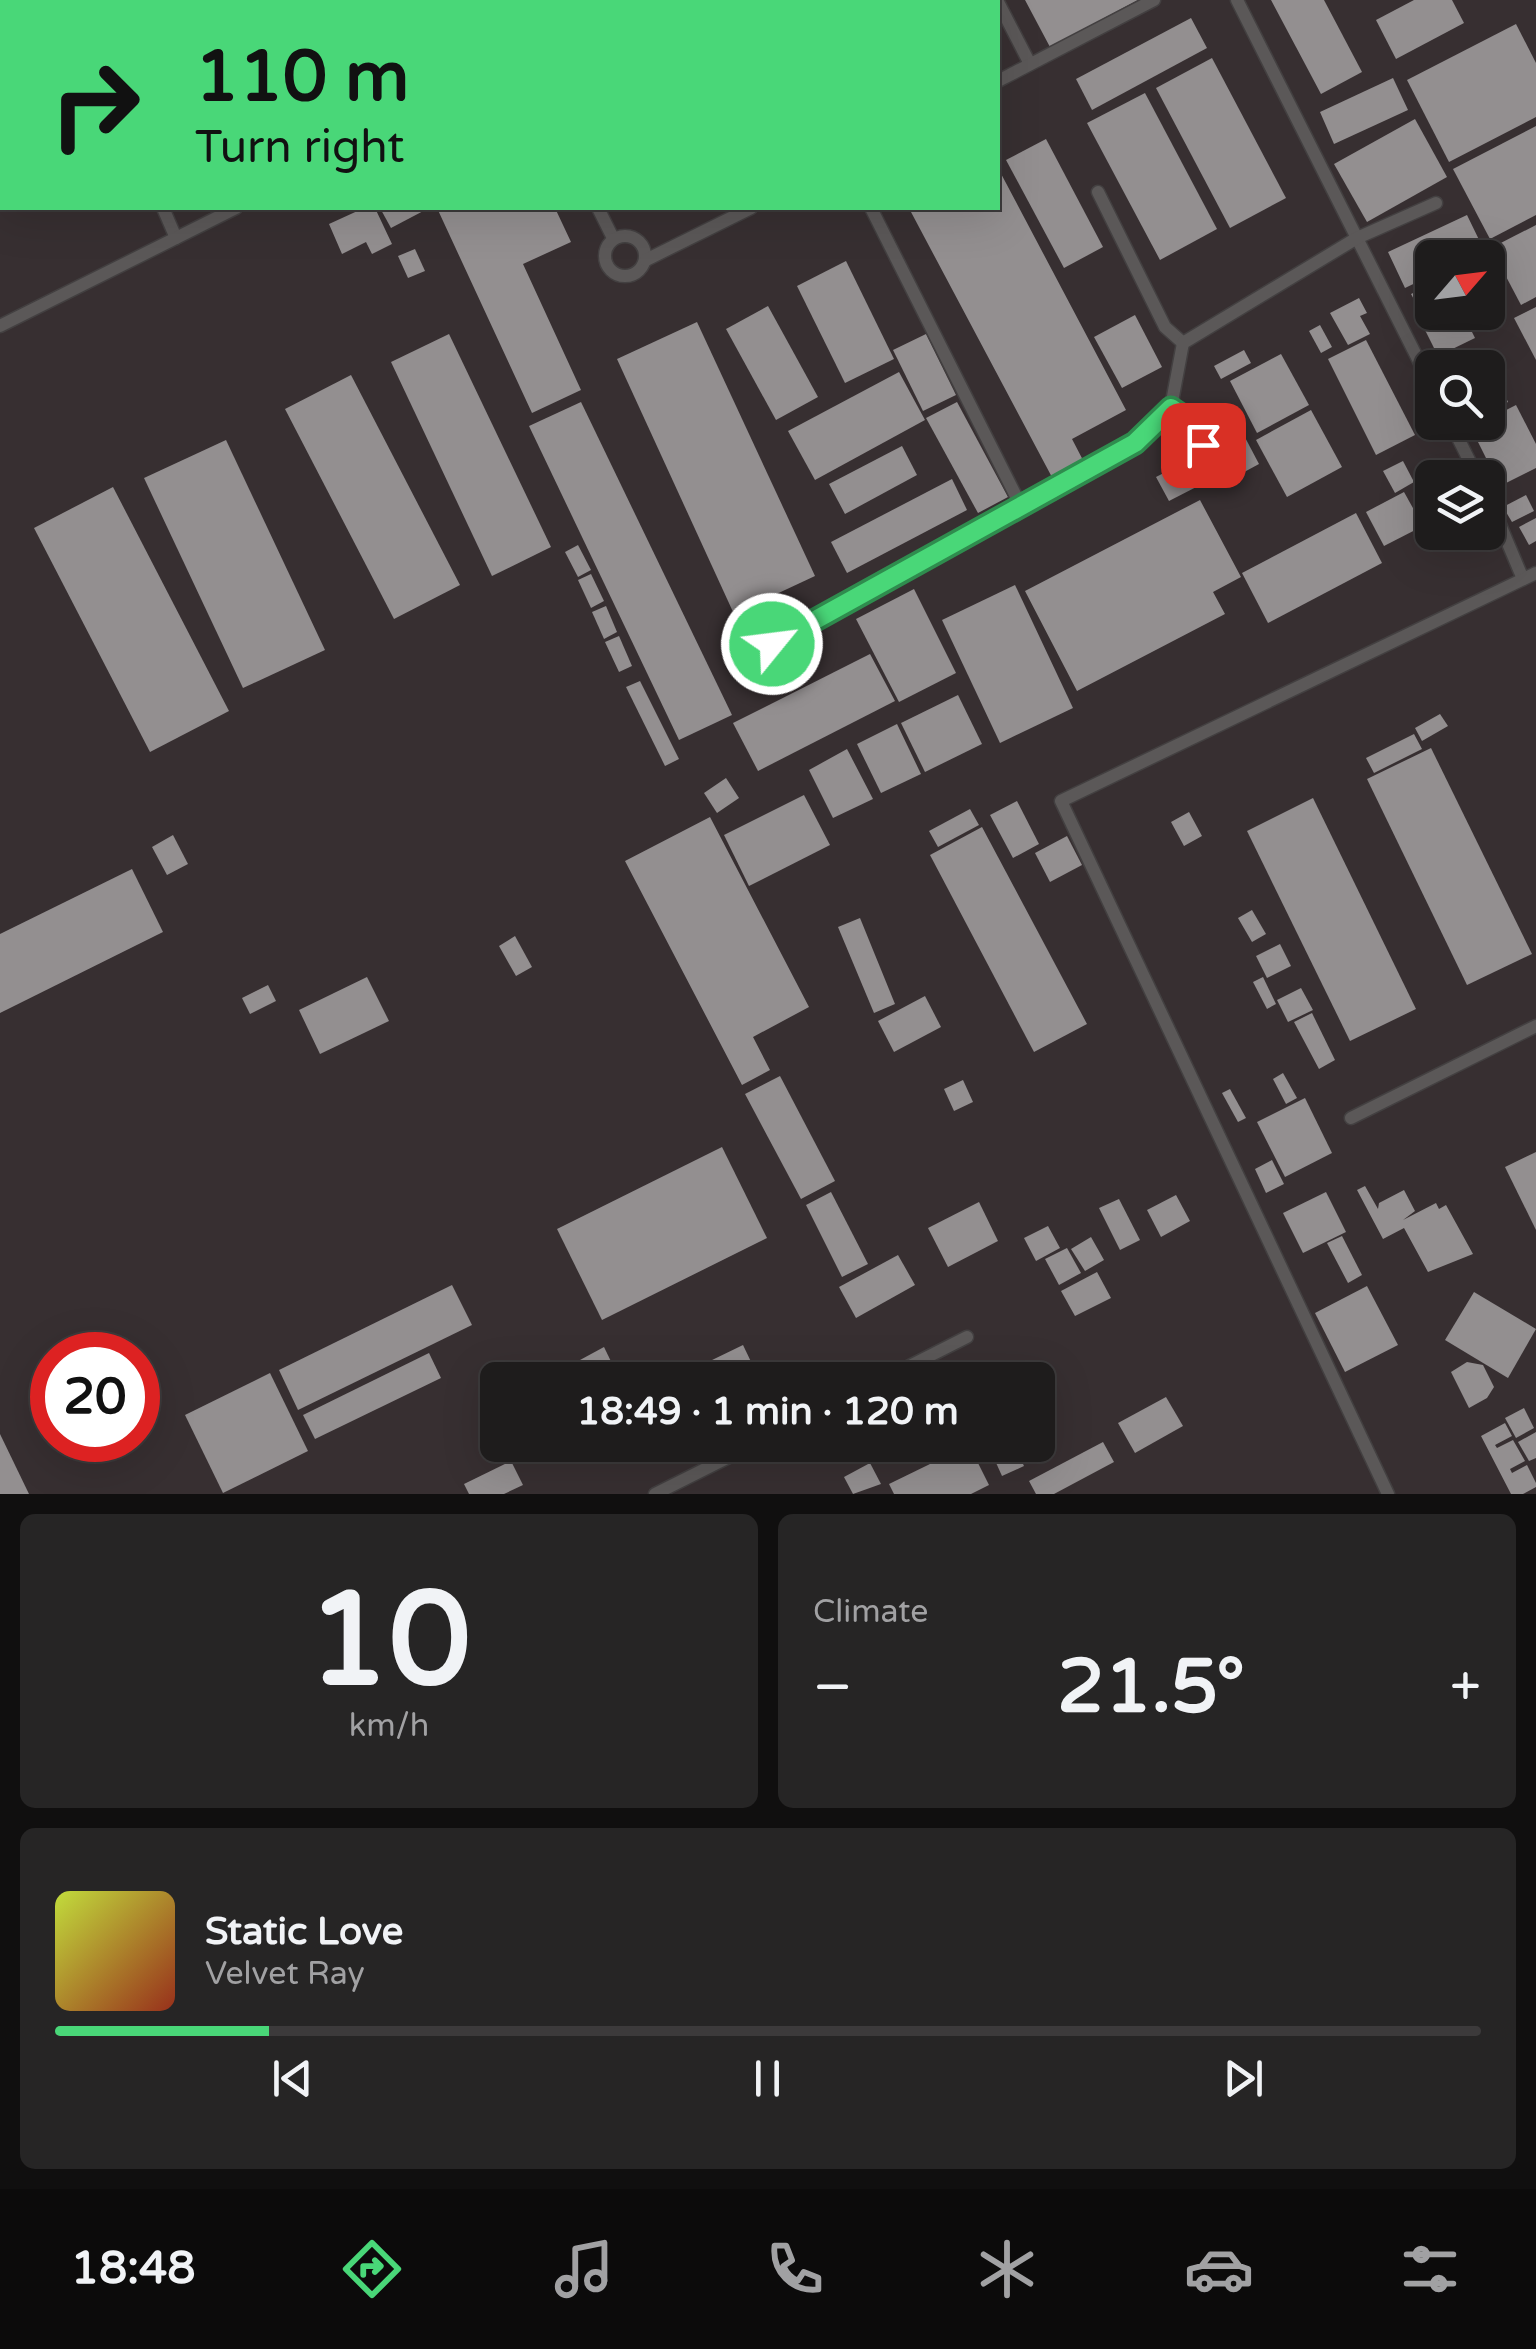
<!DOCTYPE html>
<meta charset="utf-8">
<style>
:root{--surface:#1e1c1c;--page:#262525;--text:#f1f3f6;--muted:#a1a1a3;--line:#3c3a3b;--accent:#49d778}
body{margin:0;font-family:"Varela Round",sans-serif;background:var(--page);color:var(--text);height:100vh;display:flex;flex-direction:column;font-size:38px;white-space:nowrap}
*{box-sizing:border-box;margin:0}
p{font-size:32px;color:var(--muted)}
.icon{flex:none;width:55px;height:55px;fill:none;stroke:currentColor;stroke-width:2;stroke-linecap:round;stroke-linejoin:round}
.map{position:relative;height:1494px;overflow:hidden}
.sheet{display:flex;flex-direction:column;gap:20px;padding:20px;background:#100f0f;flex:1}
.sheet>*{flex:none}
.top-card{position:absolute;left:0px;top:0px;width:1000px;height:210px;box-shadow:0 10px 40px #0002,0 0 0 2px var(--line);background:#49d778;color:#111;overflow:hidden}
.needle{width:65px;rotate:62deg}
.buttons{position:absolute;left:1415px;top:240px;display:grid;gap:20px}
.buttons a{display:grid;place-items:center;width:90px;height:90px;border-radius:15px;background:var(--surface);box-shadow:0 10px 40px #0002,0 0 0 2px var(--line);font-size:50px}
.speed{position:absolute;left:30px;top:1332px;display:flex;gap:20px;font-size:50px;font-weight:700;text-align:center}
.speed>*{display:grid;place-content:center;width:130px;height:130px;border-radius:50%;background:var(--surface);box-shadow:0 10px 40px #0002,0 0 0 2px var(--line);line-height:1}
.speed .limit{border:15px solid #d22;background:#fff;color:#111}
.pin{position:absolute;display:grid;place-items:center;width:85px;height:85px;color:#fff;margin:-42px;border-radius:20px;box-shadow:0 5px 15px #0006}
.me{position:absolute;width:110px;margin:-55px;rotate:61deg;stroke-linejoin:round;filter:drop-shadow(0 0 8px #0008)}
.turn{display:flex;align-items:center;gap:35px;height:210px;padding:0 30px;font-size:45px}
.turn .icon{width:130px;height:130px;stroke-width:2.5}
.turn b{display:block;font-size:70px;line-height:85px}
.big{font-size:75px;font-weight:800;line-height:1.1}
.sheet .widget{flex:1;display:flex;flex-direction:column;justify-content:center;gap:15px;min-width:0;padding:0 35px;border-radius:15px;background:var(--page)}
.sheet .dial{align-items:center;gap:0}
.dial b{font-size:130px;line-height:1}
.song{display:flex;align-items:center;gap:30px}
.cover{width:120px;height:120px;border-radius:15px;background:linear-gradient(135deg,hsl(70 70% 55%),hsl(10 70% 35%))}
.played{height:10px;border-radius:5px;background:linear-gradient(90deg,var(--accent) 15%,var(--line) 15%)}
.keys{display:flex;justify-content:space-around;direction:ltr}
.heat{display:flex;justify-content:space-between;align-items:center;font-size:55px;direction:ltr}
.sheet .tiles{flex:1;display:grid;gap:20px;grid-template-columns:1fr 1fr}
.widget:last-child{grid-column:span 2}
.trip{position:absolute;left:480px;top:1362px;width:575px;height:100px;border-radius:15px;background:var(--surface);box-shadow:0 10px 40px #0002,0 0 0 2px var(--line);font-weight:800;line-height:100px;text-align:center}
.tab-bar{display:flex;height:160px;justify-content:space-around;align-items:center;background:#0c0b0b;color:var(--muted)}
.tab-bar .icon{width:70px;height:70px}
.tab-bar .current{color:var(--accent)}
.tab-bar b{font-size:45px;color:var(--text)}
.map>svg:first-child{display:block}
.built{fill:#372f31;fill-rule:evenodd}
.building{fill:#938f90}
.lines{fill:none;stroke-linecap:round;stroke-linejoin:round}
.service-casing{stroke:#434041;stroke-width:15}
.service{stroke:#5b5858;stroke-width:12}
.route-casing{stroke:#2f8c4e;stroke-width:25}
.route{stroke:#49d778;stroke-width:18}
</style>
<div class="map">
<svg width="1536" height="1494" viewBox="0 0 1536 1494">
<rect width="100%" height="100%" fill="#282526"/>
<!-- built -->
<path class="built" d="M0 0H1536V1494H0ZM2 2H998V208H2ZM1432 258H1488V312H1432ZM1432 368H1488V422H1432ZM1432 478H1488V532H1432ZM52 1355H138V1440H52ZM498 1380H1038V1445H498Z"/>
<!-- building -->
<g class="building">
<path d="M1025 0H1138L1050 47Z"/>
<path d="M1271 0H1324L1362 72 1321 94Z"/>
<path d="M1414 0H1452L1464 23 1396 59 1376 20Z"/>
<path d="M1191 18 1207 48 1092 110 1076 79Z"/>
<path d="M1516 24 1536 63V117L1449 162 1407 80Z"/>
<path d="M1212 58 1286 198 1230 228 1156 88Z"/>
<path d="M1393 78 1408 110 1334 144 1320 112Z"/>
<path d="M1145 93 1217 229 1160 260 1087 123Z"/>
<path d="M1415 119 1447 177 1367 222 1334 164Z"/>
<path d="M1536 126V215L1490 239 1453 169Z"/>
<path d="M1046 139 1103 247 1064 268 1006 160Z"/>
<path d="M998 168 1126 410 1072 439 1085 464 1054 481 911 212 919 208H998Z"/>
<path d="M364 208H375L392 244 372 254 366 242 342 254 329 224Z"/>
<path d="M380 208H429L391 228Z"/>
<path d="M437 208H555L571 242 523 264 581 390 532 413Z"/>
<path d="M1467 215 1484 250 1468 258H1432V275L1405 288 1388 252Z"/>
<path d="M1536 225V297L1521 305 1491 248Z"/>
<path d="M415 249 425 271 408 278 398 256Z"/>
<path d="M846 261 894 359 845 383 797 286Z"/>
<path d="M1426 287 1432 312H1439L1425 320 1411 294Z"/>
<path d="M1359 298 1367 313 1360 316 1370 334 1348 345 1330 313Z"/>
<path d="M768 306 818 397 776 420 726 329Z"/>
<path d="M1536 307V360L1514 318Z"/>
<path d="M1462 312 1475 338 1438 356 1425 330Z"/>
<path d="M1135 315 1162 367 1122 388 1094 337Z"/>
<path d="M697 322 815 576 734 614 617 359Z"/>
<path d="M1320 325 1332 347 1321 353 1309 331Z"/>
<path d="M449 334 551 547 492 576 391 362Z"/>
<path d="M926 334 956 395 923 411 893 350Z"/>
<path d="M1366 340 1415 435 1376 455 1328 359Z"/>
<path d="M1244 350 1251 363 1221 379 1214 366Z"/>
<path d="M1281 354 1309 405 1257 433 1230 381Z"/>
<path d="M899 372 925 420 815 480 788 431Z"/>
<path d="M1494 372 1508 402 1488 412V375Z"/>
<path d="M351 375 460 585 394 619 285 409Z"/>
<path d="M581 402 732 715 679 740 529 426Z"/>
<path d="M957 402 1008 497 978 513 926 418Z"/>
<path d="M1516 405 1536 444V468L1500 486 1471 428Z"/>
<path d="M1229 407 1259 464 1235 477 1204 420Z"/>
<path d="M1311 410 1342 467 1287 497 1256 440Z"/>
<path d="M226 440 325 650 243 688 144 478Z"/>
<path d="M902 446 917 475 845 514 829 484Z"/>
<path d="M1193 458 1206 482 1169 501 1156 477Z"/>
<path d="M1403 461 1414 482 1395 493 1383 471Z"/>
<path d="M952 479 967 510 847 573 831 542Z"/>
<path d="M113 487 229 711 150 752 34 528Z"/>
<path d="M1404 492 1423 526 1384 546 1366 512Z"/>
<path d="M1526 495 1534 511 1512 522 1503 507Z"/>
<path d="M1200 500 1241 577 1213 592 1225 614 1077 691 1025 591Z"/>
<path d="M1432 501V532L1455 535 1435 546 1416 509Z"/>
<path d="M1356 513 1382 563 1268 623 1242 573Z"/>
<path d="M1536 518V541L1529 545 1519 527Z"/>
<path d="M578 545 591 570 578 577 565 552Z"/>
<path d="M591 574 604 601 591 608 578 580Z"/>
<path d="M1015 585 1073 708 1000 743 942 620Z"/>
<path d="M914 589 956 673 899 702 856 619Z"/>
<path d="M606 606 617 632 604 639 592 612Z"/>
<path d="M619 636 632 666 619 672 605 642Z"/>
<path d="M870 654 895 701 758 771 733 723Z"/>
<path d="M640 681 679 759 665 766 626 687Z"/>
<path d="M958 695 982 744 925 772 901 723Z"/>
<path d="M1440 714 1448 726 1422 741 1415 728Z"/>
<path d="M897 724 921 774 881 793 857 744Z"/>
<path d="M1414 734 1422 749 1374 773 1366 758Z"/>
<path d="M1431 748 1532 954 1467 985 1367 779Z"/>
<path d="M847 749 873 799 833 818 809 770Z"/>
<path d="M726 778 739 798 717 813 704 793Z"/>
<path d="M804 795 830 845 749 886 724 835Z"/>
<path d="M1313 798 1416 1009 1350 1041 1247 831Z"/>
<path d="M1017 801 1039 844 1013 858 990 815Z"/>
<path d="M970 809 979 825 938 847 929 831Z"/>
<path d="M1189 812 1202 836 1184 846 1171 822Z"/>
<path d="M710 817 809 1007 753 1037 770 1070 742 1085 625 861Z"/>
<path d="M982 827 1087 1024 1034 1052 930 855Z"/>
<path d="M173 835 188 864 167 875 152 847Z"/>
<path d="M1067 836 1082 865 1050 882 1035 853Z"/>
<path d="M132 869 163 932 0 1013V934Z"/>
<path d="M1252 910 1266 934 1252 942 1238 918Z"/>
<path d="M860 918 895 1004 874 1013 838 927Z"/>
<path d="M515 936 532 967 516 976 499 946Z"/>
<path d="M1280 944 1291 966 1267 978 1256 956Z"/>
<path d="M367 977 389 1021 320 1054 299 1010Z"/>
<path d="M1263 977 1276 1004 1267 1009 1253 982Z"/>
<path d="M268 985 276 1001 250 1014 242 998Z"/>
<path d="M1301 988 1313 1010 1288 1022 1277 1000Z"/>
<path d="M925 996 941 1027 894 1052 878 1021Z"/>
<path d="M1312 1013 1335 1060 1319 1069 1294 1022Z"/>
<path d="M1283 1073 1297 1098 1286 1104 1273 1079Z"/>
<path d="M780 1076 835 1181 801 1199 745 1094Z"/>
<path d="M963 1080 973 1102 954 1111 944 1089Z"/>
<path d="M1230 1089 1246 1118 1238 1122 1222 1093Z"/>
<path d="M1305 1098 1332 1153 1285 1177 1257 1122Z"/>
<path d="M722 1147 767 1238 602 1320 557 1229Z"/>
<path d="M1536 1152V1230L1505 1167Z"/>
<path d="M1272 1160 1284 1184 1266 1193 1255 1169Z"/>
<path d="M1365 1186 1378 1209 1379 1203 1404 1190 1415 1211 1403 1220 1436 1203 1439 1209 1446 1205 1473 1254 1428 1272 1404 1228 1383 1239 1357 1190Z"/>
<path d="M831 1192 868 1264 842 1277 806 1205Z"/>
<path d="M1326 1192 1346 1232 1303 1253 1283 1213Z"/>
<path d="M1176 1195 1190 1221 1161 1237 1147 1210Z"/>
<path d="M1119 1199 1140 1240 1120 1250 1099 1208Z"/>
<path d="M979 1202 998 1241 948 1267 928 1228Z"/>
<path d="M1048 1226 1060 1248 1036 1261 1024 1238Z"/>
<path d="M1342 1236 1362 1275 1348 1283 1327 1243Z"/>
<path d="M1091 1237 1104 1260 1085 1271 1071 1249Z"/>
<path d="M1067 1248 1081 1273 1059 1285 1045 1259Z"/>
<path d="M898 1255 915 1285 856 1318 839 1287Z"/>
<path d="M1097 1272 1111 1298 1075 1316 1061 1291Z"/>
<path d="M452 1285 472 1325 298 1410 279 1370Z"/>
<path d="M1367 1286 1398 1345 1345 1372 1315 1313Z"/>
<path d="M1474 1292 1536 1329 1508 1378 1445 1340Z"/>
<path d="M743 1345 754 1368 730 1380H681L679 1376Z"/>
<path d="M604 1347 620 1380H589L580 1360Z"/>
<path d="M429 1353 441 1378 315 1439 303 1415Z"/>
<path d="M1467 1362 1483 1365 1494 1387 1487 1398 1469 1408 1451 1372Z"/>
<path d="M270 1373 308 1451 223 1493 185 1415Z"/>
<path d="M1166 1397 1183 1426 1135 1453 1118 1423Z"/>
<path d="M1524 1408 1534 1428 1516 1438 1505 1418Z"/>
<path d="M1505 1423 1512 1436 1495 1445 1497 1448 1513 1440 1525 1461 1510 1469 1512 1473 1527 1465 1536 1483V1487L1523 1494H1511L1481 1436Z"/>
<path d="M1536 1432V1458L1529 1461 1518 1442Z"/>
<path d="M0 1434 29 1494H0Z"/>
<path d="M1103 1442 1114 1462 1054 1494H1036L1029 1481Z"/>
<path d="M520 1445H558L527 1460Z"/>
<path d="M969 1445 989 1485 971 1494H894L889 1484Z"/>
<path d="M988 1445H1014L1024 1466 1002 1476Z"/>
<path d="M511 1461 523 1485 504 1494H469L464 1484Z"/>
<path d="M870 1463 881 1484 853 1494 844 1477Z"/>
</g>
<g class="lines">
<defs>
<g id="service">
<path d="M65 0 67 2"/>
<path d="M185 0 186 2"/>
<path d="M418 0 419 2"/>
<path d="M997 0 1030 64"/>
<path d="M1237 0 1432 387"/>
<path d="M288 2 293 0"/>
<path d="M644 2 649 0"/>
<path d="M998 81 1154 0"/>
<path d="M1098 192 1165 327 1183 343"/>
<path d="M163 208 176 238"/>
<path d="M598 208 613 238"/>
<path d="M871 208 1021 506"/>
<circle cx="625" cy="256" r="20"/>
<path d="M646 260 751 208"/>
<path d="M0 326 236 208"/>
<path d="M1171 407 1190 421 1216 469"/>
<path d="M1450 422 1478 478"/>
<path d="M1488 496 1523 579"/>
<path d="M772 645 1135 443 1171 407 1183 343 1357 238 1436 203"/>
<path d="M1351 1118 1536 1026"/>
<path d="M882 1380 967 1337"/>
<path d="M655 1494 753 1445"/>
<path d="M1388 1494 1061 801 1536 573"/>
</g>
</defs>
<!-- service casing -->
<use href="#service" class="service-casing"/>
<!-- service -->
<use href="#service" class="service"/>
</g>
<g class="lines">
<defs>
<path id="route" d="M772 644 1135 443 1171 408 1190 421 1203 445"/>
</defs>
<!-- route casing -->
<use href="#route" class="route-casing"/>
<!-- route -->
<use href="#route" class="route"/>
</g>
</svg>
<div class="buttons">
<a><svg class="needle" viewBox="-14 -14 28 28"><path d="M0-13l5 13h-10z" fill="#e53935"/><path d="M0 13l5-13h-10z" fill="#a1a1a3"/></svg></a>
<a><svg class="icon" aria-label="search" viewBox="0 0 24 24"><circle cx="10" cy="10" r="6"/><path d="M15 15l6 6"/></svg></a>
<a><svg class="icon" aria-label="layers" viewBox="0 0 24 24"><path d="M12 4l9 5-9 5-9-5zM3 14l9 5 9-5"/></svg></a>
</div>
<div class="speed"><div class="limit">20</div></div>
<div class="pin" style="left:1203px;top:445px;background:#d93025"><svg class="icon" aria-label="arrive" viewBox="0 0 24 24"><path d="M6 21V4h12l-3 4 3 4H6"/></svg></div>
<svg class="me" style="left:772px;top:644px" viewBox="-20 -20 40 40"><circle r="17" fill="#49d778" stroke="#fff" stroke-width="3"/><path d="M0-11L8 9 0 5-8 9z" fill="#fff"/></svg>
<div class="trip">18:49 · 1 min · 120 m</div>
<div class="top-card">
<div class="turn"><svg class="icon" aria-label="right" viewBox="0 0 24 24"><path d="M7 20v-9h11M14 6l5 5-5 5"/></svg><div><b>110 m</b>Turn right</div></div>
</div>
</div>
<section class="sheet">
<div class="tiles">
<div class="widget dial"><b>10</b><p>km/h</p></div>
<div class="widget"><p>Climate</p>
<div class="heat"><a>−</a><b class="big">21.5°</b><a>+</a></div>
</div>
<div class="widget">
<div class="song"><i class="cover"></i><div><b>Static Love</b><p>Velvet Ray</p></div></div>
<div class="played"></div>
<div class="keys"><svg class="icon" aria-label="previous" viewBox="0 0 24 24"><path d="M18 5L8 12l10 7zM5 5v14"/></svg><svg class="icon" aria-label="pause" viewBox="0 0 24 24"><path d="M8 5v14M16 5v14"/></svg><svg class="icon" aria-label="next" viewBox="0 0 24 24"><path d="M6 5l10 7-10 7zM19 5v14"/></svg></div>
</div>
</div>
</section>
<nav class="tab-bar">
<b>18:48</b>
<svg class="icon current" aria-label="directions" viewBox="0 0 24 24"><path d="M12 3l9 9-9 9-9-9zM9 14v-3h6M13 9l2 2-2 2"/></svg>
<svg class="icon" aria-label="music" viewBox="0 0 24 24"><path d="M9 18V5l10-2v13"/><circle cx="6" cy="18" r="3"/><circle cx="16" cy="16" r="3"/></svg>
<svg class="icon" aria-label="phone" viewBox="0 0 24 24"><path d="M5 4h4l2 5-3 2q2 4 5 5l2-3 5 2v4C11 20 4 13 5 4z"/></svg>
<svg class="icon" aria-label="climate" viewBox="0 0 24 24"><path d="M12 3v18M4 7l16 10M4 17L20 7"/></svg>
<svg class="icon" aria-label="car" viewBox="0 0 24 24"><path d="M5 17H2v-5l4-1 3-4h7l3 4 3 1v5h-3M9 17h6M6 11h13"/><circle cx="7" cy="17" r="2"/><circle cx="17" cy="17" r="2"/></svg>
<svg class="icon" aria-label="filters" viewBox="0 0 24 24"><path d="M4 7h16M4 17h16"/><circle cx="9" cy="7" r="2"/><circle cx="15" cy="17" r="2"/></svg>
</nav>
